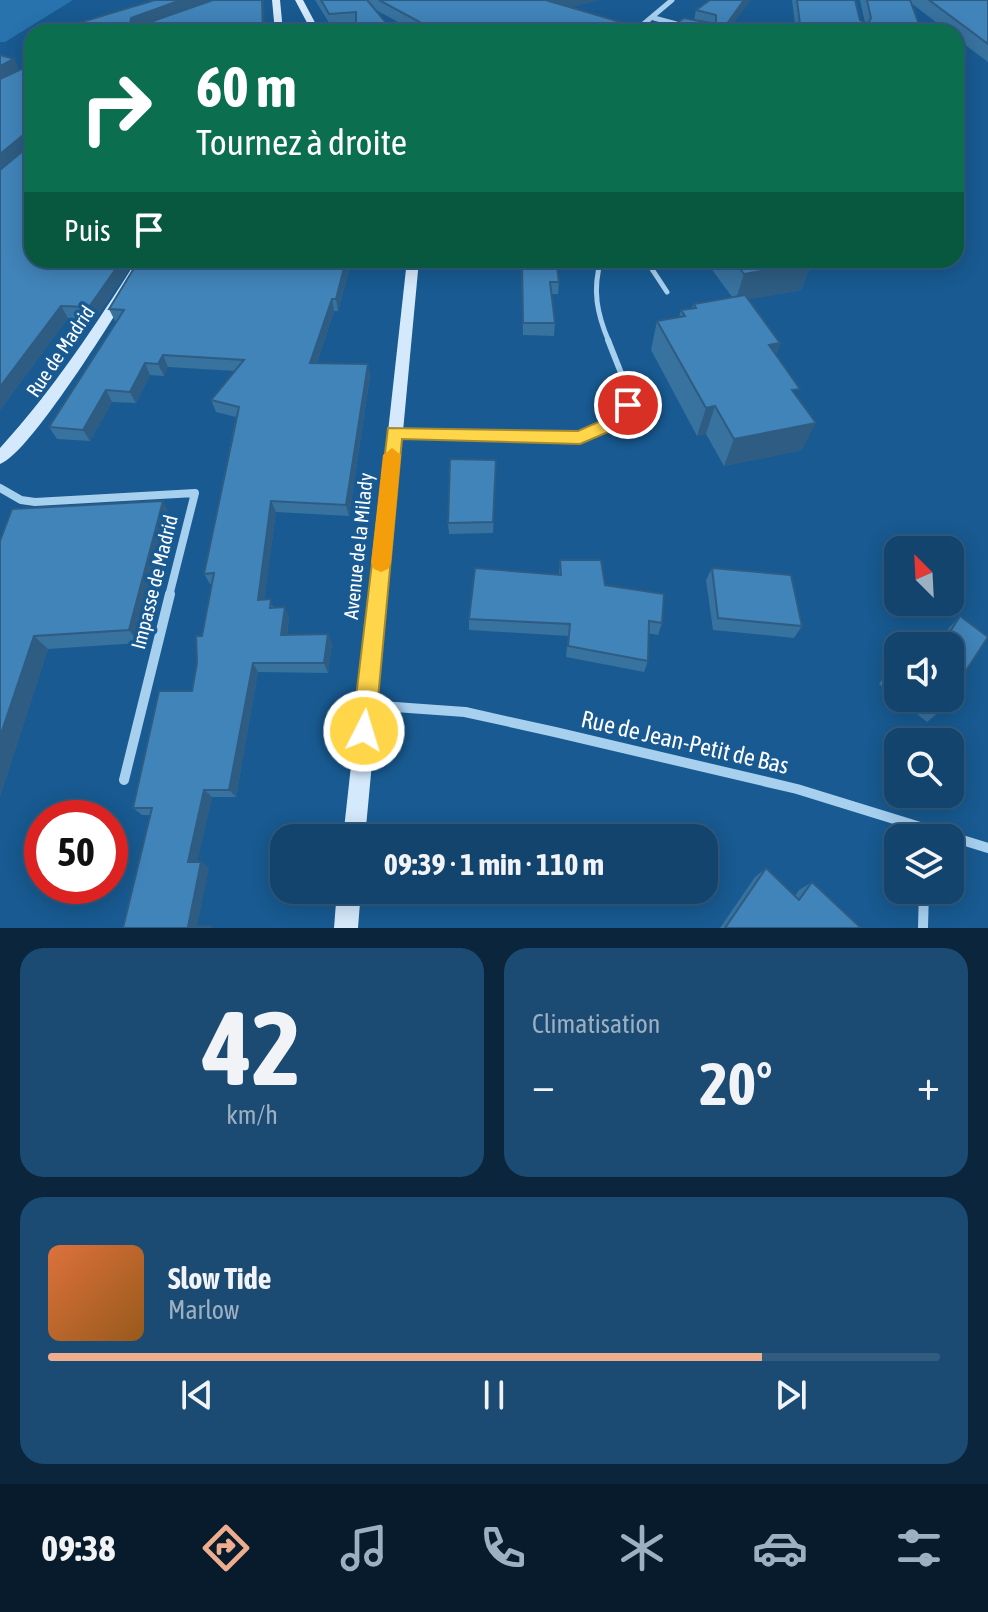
<!DOCTYPE html>
<html lang="fr">
<meta charset="utf-8">
<style>
:root{--surface:#12446d;--page:#1b4b72;--text:#f1f3f6;--muted:#9cb0c2;--line:#315c80;--accent:#eead8d}
body{margin:0;font-family:"Asap Condensed",sans-serif;background:var(--page);color:var(--text);height:100vh;display:flex;flex-direction:column;font-size:30px;white-space:nowrap}
*{box-sizing:border-box;margin:0}
p{font-size:26px;color:var(--muted)}
.icon{flex:none;width:44px;height:44px;fill:none;stroke:currentColor;stroke-width:2;stroke-linecap:round;stroke-linejoin:round}
.map{position:relative;height:928px;overflow:hidden}
.sheet{display:flex;flex-direction:column;gap:20px;padding:20px;background:#0a253c;flex:1}
.sheet>*{flex:none}
.top-card{position:absolute;left:24px;top:24px;width:940px;height:244px;border-radius:24px;box-shadow:0 4px 20px #0003,0 0 0 2px var(--line);background:#0b6e4f;color:#fff;overflow:hidden}
.needle{width:52px;rotate:336deg}
.fabs{position:absolute;left:884px;top:536px;display:grid;gap:16px}
.fabs a{display:grid;place-items:center;width:80px;height:80px;border-radius:16px;background:var(--surface);box-shadow:0 4px 20px #0003,0 0 0 2px var(--line);font-size:40px}
.speed{position:absolute;left:24px;top:800px;display:flex;gap:16px;font-size:40px;font-weight:700;text-align:center}
.speed>*{display:grid;place-content:center;width:104px;height:104px;border-radius:50%;background:var(--surface);box-shadow:0 4px 20px #0003,0 0 0 2px var(--line);line-height:1}
.speed .limit{border:12px solid #d22;background:#fff;color:#111}
.pin{position:absolute;display:grid;place-items:center;width:68px;height:68px;color:#fff;margin:-34px;border:4px solid #fff;border-radius:50%;box-shadow:0 2px 8px #0007}
.me{position:absolute;width:88px;margin:-44px;rotate:5deg;stroke-linejoin:round;filter:drop-shadow(0 0 6px #0008)}
.turn{display:flex;align-items:center;gap:28px;height:168px;padding:0 40px;font-size:36px}
.turn .icon{width:104px;height:104px;stroke-width:2.5}
.turn b{display:block;font-size:56px;line-height:68px}
.then{display:flex;align-items:center;height:76px;padding:0 40px;background:#0003;gap:16px;font-size:30px}
.big{font-size:60px;font-weight:700;line-height:1.1}
.sheet .card{flex:1;display:flex;flex-direction:column;justify-content:center;gap:12px;min-width:0;padding:0 28px;border-radius:24px;background:var(--page)}
.sheet .dial{align-items:center;gap:0}
.dial b{font-size:104px;line-height:1}
.song{display:flex;align-items:center;gap:24px}
.cover{width:96px;height:96px;border-radius:12px;background:linear-gradient(135deg,hsl(20 70% 55%),hsl(30 70% 35%))}
.played{height:8px;border-radius:4px;background:linear-gradient(90deg,var(--accent) 80%,var(--line) 80%)}
.keys{display:flex;justify-content:space-around;direction:ltr}
.heat{display:flex;justify-content:space-between;align-items:center;font-size:44px;direction:ltr}
.sheet .tiles{flex:1;display:grid;gap:20px;grid-template-columns:1fr 1fr}
.card:last-child{grid-column:span 2}
.trip{position:absolute;left:270px;top:824px;width:448px;height:80px;border-radius:24px;background:var(--surface);box-shadow:0 4px 20px #0003,0 0 0 2px var(--line);font-weight:700;line-height:80px;text-align:center}
.tabs{display:flex;height:128px;justify-content:space-around;align-items:center;background:#071b2c;color:var(--muted)}
.tabs .icon{width:56px;height:56px}
.tabs .active{color:var(--accent)}
.tabs b{font-size:36px;color:var(--text)}
.map>svg:first-child{display:block}
.green{fill:#2873ad}
.lines{fill:none;stroke-linecap:round;stroke-linejoin:round}
.lane-far1{stroke:#a7d0ef;stroke-width:5}
.lane{stroke:#a7d0ef;stroke-width:6}
.street-far2{stroke:#a7d0ef;stroke-width:5}
.street-far1{stroke:#a7d0ef;stroke-width:8}
.street{stroke:#a7d0ef;stroke-width:10}
.secondary{fill:#d4e9fb;fill-rule:evenodd}
.wall{fill:#38729f}
.shaded-wall{fill:#2e5c82}
.building{fill:#4184b9;stroke:#2e5c82;stroke-width:2}
.route{fill:#ffd54a;stroke:#a68a30;stroke-width:2}
.slow{fill:#f59e0b}
.labels{text-anchor:middle;dominant-baseline:central;stroke-width:7;stroke-linejoin:round;paint-order:stroke}
.street-label{font-size:20px;fill:#fff;stroke:#185a91}
.near-street-label{font-size:24px;fill:#fff;stroke:#185a91}
</style>
<div class="map">
<svg width="988" height="928" viewBox="0 0 988 928">
<rect width="100%" height="100%" fill="#185a91"/>
<!-- green -->
<path class="green" d="M0 0H73L5 42H0Z"/>
<g class="lines">
<!-- lane-far1 -->
<g class="lane-far1">
<path d="M601 260C592 290 597 314 609 342"/>
<path d="M646 260 667 292"/>
</g>
<!-- lane -->
<path class="lane" d="M398 433 580 438 607 425 628 405 623 378 608 340"/>
<!-- street-far2 -->
<g class="street-far2">
<path d="M654 18 684 26"/>
<path d="M634 32 672 0"/>
</g>
<!-- street-far1 -->
<path class="street-far1" d="M0 488 21 500 35 502 195 493 169 596"/>
<!-- street -->
<g class="street">
<path d="M367 705 465 712 555 732 797 789 988 848"/>
<path d="M124 780 170 594"/>
<path d="M923 928 924 890"/>
</g>
<!-- secondary -->
<g class="secondary">
<path d="M272 0H280L283 32H275Z"/>
<path d="M295 0H303L320 32H312Z"/>
<path d="M137 260H149C127 296 32 453 0 464V448C53 390 95 326 137 260Z"/>
<path d="M407 260H419L365 838H343Z"/>
<path d="M337 890H361L358 928H334Z"/>
</g>
</g>
<!-- wall -->
<g class="wall">
<path d="M315 0H600L571 7 655 32H416L376 10 356 25 331 26Z"/>
<path d="M710 0 727 32 694 20 696 10Z"/>
<path d="M792 0H855L860 20 865 23 860 0H988V62L956 38V32H949L911 3 922 32H796Z"/>
<path d="M14 59 19 70 30 65 32 260H135L95 319 68 318 0 410Z"/>
<path d="M139 260H352L338 311H334L317 363 368 364 370 376 349 516 276 512 264 600 289 617 287 635 328 634 332 644 328 673 258 672 236 797H212L197 862H201L209 868 123 928 150 815H142L133 808 192 691 212 584H210L204 574 236 417 216 412 211 400 235 371 168 367 164 376 150 375 136 403 112 402 90 441 57 439 49 427 117 321H115L109 309Z"/>
<path d="M521 260H556L559 282 558 294H551L555 323 554 336 523 335Z"/>
<path d="M705 260H810L812 262 801 290 749 299 780 343 776 354 796 396 802 450 724 466 706 434 697 436 651 350 657 321 679 317 681 310 692 308 694 304 732 297Z"/>
<path d="M496 471 493 533 449 534 448 523Z"/>
<path d="M171 516 139 643 48 649 0 796V541Z"/>
<path d="M560 560 605 585 662 623 658 635 648 633V661L644 672 566 657 568 636 469 630V619L559 575Z"/>
<path d="M712 568 802 626 794 638 713 630 706 580Z"/>
<path d="M960 616 950 646H937L949 628Z"/>
<path d="M898 658V698H948L939 712 927 722 879 684Z"/>
<path d="M766 868 795 896 799 890 812 882 861 928H720L755 877Z"/>
</g>
<!-- shaded-wall -->
<g class="shaded-wall">
<path d="M181 0H212L134 32 130 24 131 18Z"/>
<path d="M262 0H264L265 32H263Z"/>
<path d="M553 0H600L549 13V1Z"/>
<path d="M744 0H751L727 32H721Z"/>
<path d="M14 59 20 72 0 82V66Z"/>
<path d="M22 136 28 147 0 171V154Z"/>
<path d="M122 260H135L95 319 89 307Z"/>
<path d="M346 260H352L338 311 336 299Z"/>
<path d="M812 262 801 290 735 302 744 274Z"/>
<path d="M332 299 334 311 313 375 310 363Z"/>
<path d="M61 306 68 318 0 410V387Z"/>
<path d="M780 343 769 371V345Z"/>
<path d="M163 355 168 367 164 376 158 364Z"/>
<path d="M145 363 150 375 136 403 130 392Z"/>
<path d="M368 364 370 376 349 516 346 505Z"/>
<path d="M106 390 112 402 90 441 83 430Z"/>
<path d="M715 406 706 434 697 436 706 408Z"/>
<path d="M816 423 802 450 724 466 734 439Z"/>
<path d="M163 501 171 516 139 643 129 630Z"/>
<path d="M271 501 276 512 263 610 258 600Z"/>
<path d="M285 607 289 617 286 645 281 635Z"/>
<path d="M328 634 332 644 328 673 324 663Z"/>
<path d="M34 636 48 649 0 796V737Z"/>
<path d="M253 663 258 672 236 797 229 790Z"/>
<path d="M204 790 212 797 196 868 188 862Z"/>
<path d="M201 862 209 868 197 928 188 927Z"/>
</g>
<!-- building -->
<g class="building">
<path d="M155 0H181L131 18 130 24 136 27 213 0H262L263 32H77L68 26Z"/>
<path d="M321 0H367L394 32H356V12L329 14Z"/>
<path d="M379 0H553L549 1 655 32H438Z"/>
<path d="M710 0H744L721 32H664L684 18 716 24V15L696 10Z"/>
<path d="M797 0H855L860 20 868 24 871 18 867 0H910L922 32H801Z"/>
<path d="M929 0H988V44Z"/>
<path d="M0 55 14 59 0 66Z"/>
<path d="M30 65 32 66V260H122L89 307 61 306 0 387V170L30 145V136H22L0 154V79Z"/>
<path d="M139 260H346L336 299H332L310 363 368 364 346 505 271 501 258 600 271 599 270 608 285 607 281 635 328 634 324 663H253L229 790H204L188 862H201L188 927 211 926V928H123L152 808H133L159 691H192L197 663 196 636H202L214 573 204 574 239 407 211 400 244 360 163 355 158 364 145 363 130 392 106 390 83 430 49 427 124 310 109 309Z"/>
<path d="M522 260H556L559 282H550L555 323H523Z"/>
<path d="M733 260H810L812 262 744 274Z"/>
<path d="M745 295 780 343 769 345 800 389 792 390 816 423 734 439 715 406 706 408 657 321 685 316 681 310 696 308 694 304Z"/>
<path d="M450 459 496 460 493 522 448 523Z"/>
<path d="M163 501 129 630 34 636 0 737V541L12 509Z"/>
<path d="M560 560H601L605 585 664 594 662 623 649 621 648 661 568 646 570 624 469 619 475 568 561 575Z"/>
<path d="M712 568 791 575 802 626 718 618Z"/>
<path d="M960 616 988 637 950 695V646H941Z"/>
<path d="M915 638 926 646H910Z"/>
<path d="M898 662V680L889 673Z"/>
<path d="M922 698H948L939 712Z"/>
<path d="M766 868 799 900 812 882 861 928H725Z"/>
</g>
<!-- route -->
<path class="route" d="M628 399 637 405 613 430 580 444 402 439 375 731 372 739 364 743 356 739 352 731 388 428 578 431 601 421Z"/>
<!-- slow -->
<path class="slow" d="M392 448 401 455 391 563 388 569 381 572 374 569 371 563 383 455Z"/>
<g class="labels">
<!-- street labels -->
<g class="street-label">
<text transform="translate(60 351) rotate(-56)">Rue de Madrid</text>
<text transform="translate(358 546) rotate(-84)">Avenue de la Milady</text>
<text transform="translate(154 582) rotate(-76)">Impasse de Madrid</text>
</g>
<!-- near-street labels -->
<g class="near-street-label">
<text transform="translate(685 742) rotate(13)">Rue de Jean-Petit de Bas</text>
</g>
</g>
</svg>
<div class="fabs">
<a><svg class="needle" viewBox="-14 -14 28 28"><path d="M0-13l5 13h-10z" fill="#e53935"/><path d="M0 13l5-13h-10z" fill="#9cb0c2"/></svg></a>
<a><svg class="icon" aria-label="sound" viewBox="0 0 24 24"><path d="M4 9h4l5-4v14l-5-4H4zM17 9q2 3 0 6"/></svg></a>
<a><svg class="icon" aria-label="search" viewBox="0 0 24 24"><circle cx="10" cy="10" r="6"/><path d="M15 15l6 6"/></svg></a>
<a><svg class="icon" aria-label="layers" viewBox="0 0 24 24"><path d="M12 4l9 5-9 5-9-5zM3 14l9 5 9-5"/></svg></a>
</div>
<div class="speed"><div class="limit">50</div></div>
<div class="pin" style="left:628px;top:405px;background:#d93025"><svg class="icon" aria-label="arrive" viewBox="0 0 24 24"><path d="M6 21V4h12l-3 4 3 4H6"/></svg></div>
<svg class="me" style="left:364px;top:731px" viewBox="-20 -20 40 40"><circle r="17" fill="#ffd54a" stroke="#fff" stroke-width="3"/><path d="M0-11L8 9 0 5-8 9z" fill="#fff"/></svg>
<div class="trip">09:39 · 1 min · 110 m</div>
<div class="top-card">
<div class="turn"><svg class="icon" aria-label="right" viewBox="0 0 24 24"><path d="M7 20v-9h11M14 6l5 5-5 5"/></svg><div><b>60 m</b>Tournez à droite</div></div>
<div class="then">Puis<svg class="icon" aria-label="arrive" viewBox="0 0 24 24"><path d="M6 21V4h12l-3 4 3 4H6"/></svg></div>
</div>
</div>
<section class="sheet">
<div class="tiles">
<div class="card dial"><b>42</b><p>km/h</p></div>
<div class="card"><p>Climatisation</p>
<div class="heat"><a>−</a><b class="big">20°</b><a>+</a></div>
</div>
<div class="card">
<div class="song"><i class="cover"></i><div><b>Slow Tide</b><p>Marlow</p></div></div>
<div class="played"></div>
<div class="keys"><svg class="icon" aria-label="previous" viewBox="0 0 24 24"><path d="M18 5L8 12l10 7zM5 5v14"/></svg><svg class="icon" aria-label="pause" viewBox="0 0 24 24"><path d="M8 5v14M16 5v14"/></svg><svg class="icon" aria-label="next" viewBox="0 0 24 24"><path d="M6 5l10 7-10 7zM19 5v14"/></svg></div>
</div>
</div>
</section>
<nav class="tabs">
<b>09:38</b>
<svg class="icon active" aria-label="directions" viewBox="0 0 24 24"><path d="M12 3l9 9-9 9-9-9zM9 14v-3h6M13 9l2 2-2 2"/></svg>
<svg class="icon" aria-label="music" viewBox="0 0 24 24"><path d="M9 18V5l10-2v13"/><circle cx="6" cy="18" r="3"/><circle cx="16" cy="16" r="3"/></svg>
<svg class="icon" aria-label="phone" viewBox="0 0 24 24"><path d="M5 4h4l2 5-3 2q2 4 5 5l2-3 5 2v4C11 20 4 13 5 4z"/></svg>
<svg class="icon" aria-label="climate" viewBox="0 0 24 24"><path d="M12 3v18M4 7l16 10M4 17L20 7"/></svg>
<svg class="icon" aria-label="car" viewBox="0 0 24 24"><path d="M5 17H2v-5l4-1 3-4h7l3 4 3 1v5h-3M9 17h6M6 11h13"/><circle cx="7" cy="17" r="2"/><circle cx="17" cy="17" r="2"/></svg>
<svg class="icon" aria-label="filters" viewBox="0 0 24 24"><path d="M4 7h16M4 17h16"/><circle cx="9" cy="7" r="2"/><circle cx="15" cy="17" r="2"/></svg>
</nav>
